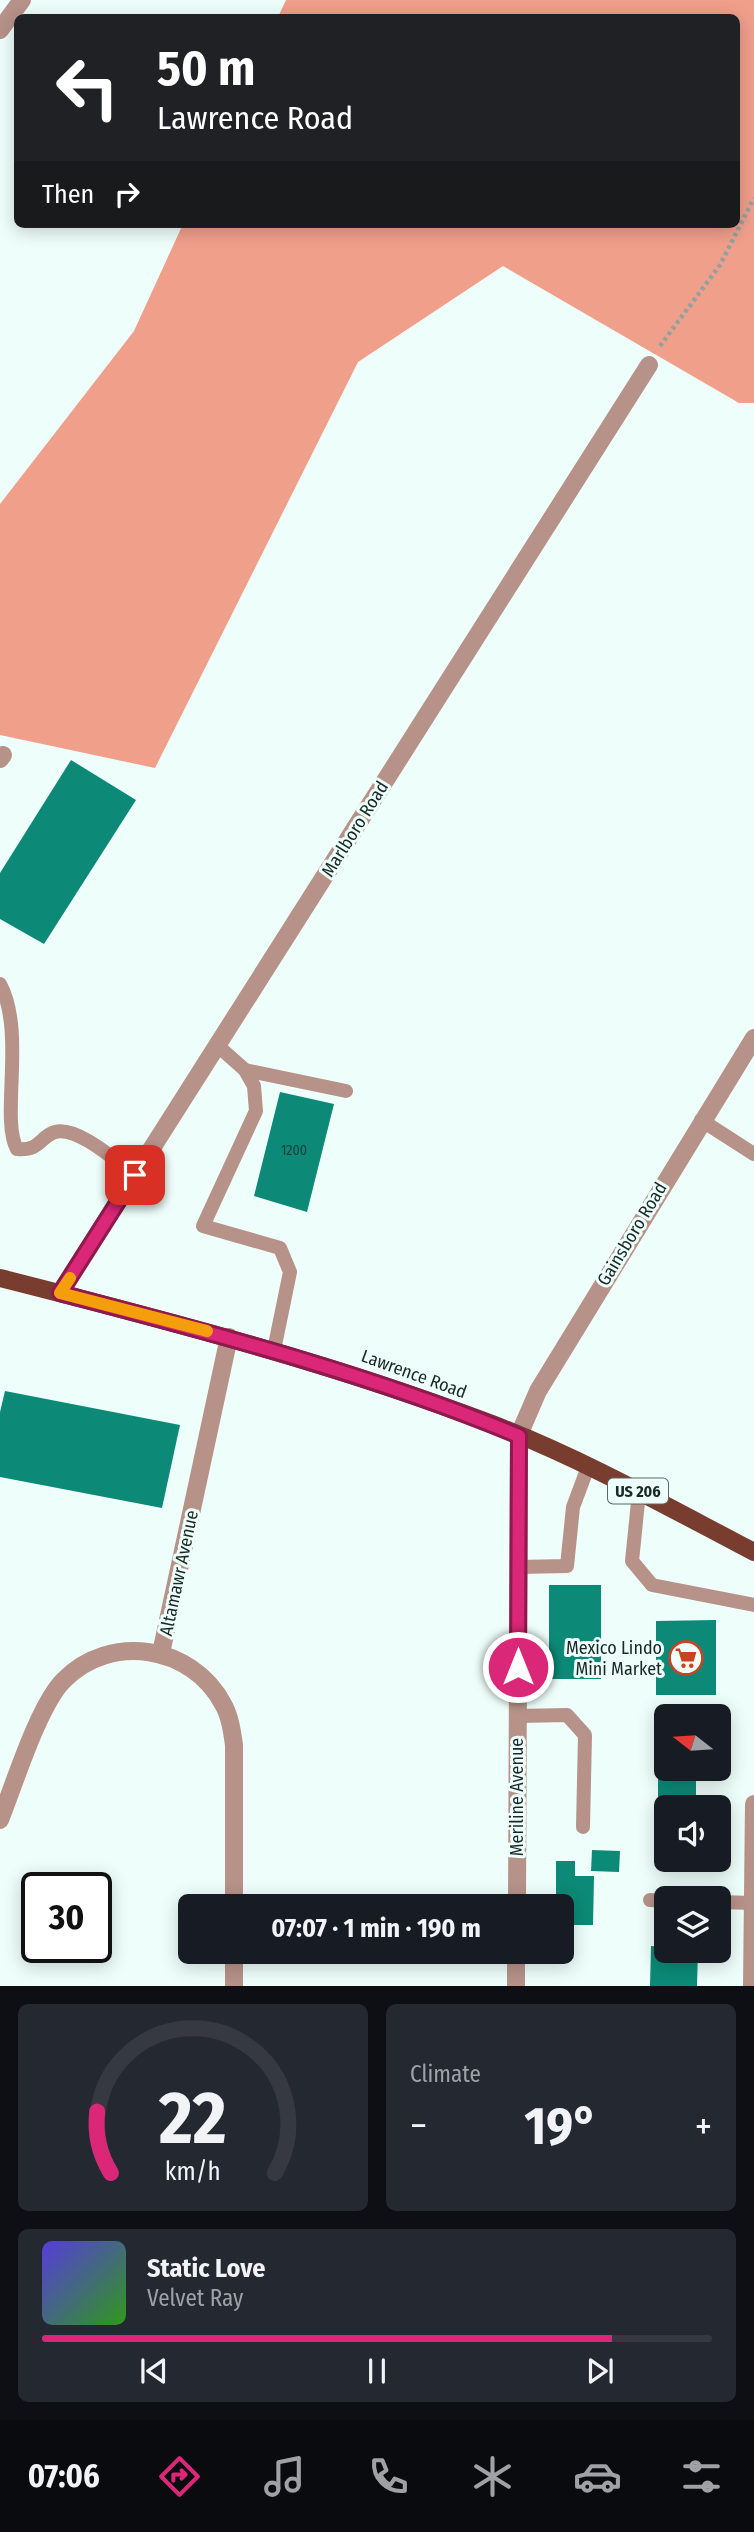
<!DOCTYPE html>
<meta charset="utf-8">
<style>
:root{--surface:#171b24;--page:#242831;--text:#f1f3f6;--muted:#9ea1a6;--line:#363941;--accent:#db2777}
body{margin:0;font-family:"Fira Sans Condensed",sans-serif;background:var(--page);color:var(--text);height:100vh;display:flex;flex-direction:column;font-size:26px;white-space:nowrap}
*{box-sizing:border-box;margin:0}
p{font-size:23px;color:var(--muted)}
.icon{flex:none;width:38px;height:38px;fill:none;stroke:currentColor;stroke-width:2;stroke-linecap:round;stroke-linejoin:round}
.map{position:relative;height:1986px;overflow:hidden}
.panel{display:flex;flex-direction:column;gap:18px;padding:18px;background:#0d0f14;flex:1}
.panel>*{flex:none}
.hud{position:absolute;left:14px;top:14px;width:726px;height:214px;border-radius:10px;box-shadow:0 4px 18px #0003;background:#202124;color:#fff;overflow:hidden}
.needle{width:46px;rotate:287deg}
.fabs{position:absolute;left:654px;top:1704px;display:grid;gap:14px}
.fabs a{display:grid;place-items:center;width:77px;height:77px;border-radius:10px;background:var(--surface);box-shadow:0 4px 18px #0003;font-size:35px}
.speed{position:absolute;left:21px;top:1872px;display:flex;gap:14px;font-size:35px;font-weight:700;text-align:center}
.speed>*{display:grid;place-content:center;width:91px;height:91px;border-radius:50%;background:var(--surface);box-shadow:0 4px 18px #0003;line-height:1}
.speed .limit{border:4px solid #111;border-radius:10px;background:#fff;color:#111}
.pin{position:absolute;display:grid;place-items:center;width:60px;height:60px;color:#fff;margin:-30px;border-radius:14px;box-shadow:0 4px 10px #0006}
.me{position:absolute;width:77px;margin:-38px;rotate:0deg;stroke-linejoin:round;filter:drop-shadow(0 0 5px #0008)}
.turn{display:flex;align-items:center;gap:24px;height:147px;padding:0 28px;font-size:32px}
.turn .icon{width:91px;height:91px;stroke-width:2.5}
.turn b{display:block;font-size:49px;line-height:60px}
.then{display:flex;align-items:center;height:66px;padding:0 28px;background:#0003;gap:14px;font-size:26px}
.big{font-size:52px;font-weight:700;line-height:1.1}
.panel .tile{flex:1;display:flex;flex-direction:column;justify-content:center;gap:10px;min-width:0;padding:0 24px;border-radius:10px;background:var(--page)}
.panel .dial{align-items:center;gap:0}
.dial svg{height:182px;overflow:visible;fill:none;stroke:var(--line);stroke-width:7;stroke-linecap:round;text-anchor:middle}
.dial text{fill:var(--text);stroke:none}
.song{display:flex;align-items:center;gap:21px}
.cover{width:84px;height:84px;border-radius:10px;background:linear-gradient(135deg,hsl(250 70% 55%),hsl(110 70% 35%))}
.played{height:7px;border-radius:4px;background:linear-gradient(90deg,var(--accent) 85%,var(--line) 85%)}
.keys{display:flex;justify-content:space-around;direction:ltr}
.heat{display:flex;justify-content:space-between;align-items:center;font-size:38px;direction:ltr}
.panel .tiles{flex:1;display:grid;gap:18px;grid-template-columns:1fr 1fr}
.tile:last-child{grid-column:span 2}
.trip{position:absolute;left:178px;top:1894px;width:396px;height:70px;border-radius:10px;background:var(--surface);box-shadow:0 4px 18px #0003;font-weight:700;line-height:70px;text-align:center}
.menu{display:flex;height:112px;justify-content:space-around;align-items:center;background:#090b0e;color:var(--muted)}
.menu .icon{width:49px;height:49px}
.menu .selected{color:var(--accent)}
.menu b{font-size:32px;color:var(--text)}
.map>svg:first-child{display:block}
.forest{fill:#f09f8b}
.building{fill:#0c8a77}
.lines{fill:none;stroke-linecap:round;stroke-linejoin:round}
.path{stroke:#91a19e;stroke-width:4.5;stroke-dasharray:3.5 3.5;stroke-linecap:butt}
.lane{stroke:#b69289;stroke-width:14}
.street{stroke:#b69289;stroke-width:18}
.primary{stroke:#793d2f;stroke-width:18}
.route-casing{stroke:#8e194d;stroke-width:18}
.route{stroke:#db2777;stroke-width:12}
.slow{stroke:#f59e0b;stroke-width:12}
.labels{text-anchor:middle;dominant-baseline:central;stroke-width:6;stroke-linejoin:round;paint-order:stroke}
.number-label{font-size:14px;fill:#16413a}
.shield{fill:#eefefa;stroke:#596966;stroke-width:2}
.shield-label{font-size:16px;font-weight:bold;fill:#192926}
.street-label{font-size:18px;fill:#192926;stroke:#eefefa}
.poi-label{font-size:18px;fill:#192926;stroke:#eefefa;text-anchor:end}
</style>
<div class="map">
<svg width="754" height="1986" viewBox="0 0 754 1986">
<rect width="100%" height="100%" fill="#eefefa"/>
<!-- forest -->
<path class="forest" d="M286 0H754V403H739L503 266 358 362 155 768 0 735V504L134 331 183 224H737V18L278 17Z"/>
<!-- building -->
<g class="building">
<path d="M71 760 136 800 44 944 0 919V873Z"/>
<path d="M280 1092 334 1104 307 1212 254 1196Z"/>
<path d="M5 1391 180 1425 162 1508 0 1477V1412Z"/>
<rect x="549" y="1585" width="52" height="94"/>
<path d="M716 1620V1695H656V1621Z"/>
<path d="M658 1735H667V1769H696V1804L658 1805Z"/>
<path d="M592 1850 620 1851 619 1872 591 1871Z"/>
<path d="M556 1861H575V1876H594L593 1925H562V1906H556Z"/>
<path d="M651 1946 667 1947V1951H698L697 1986H650Z"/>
</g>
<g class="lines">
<!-- path -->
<path class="path" d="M660 346 720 265 754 198"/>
<!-- lane -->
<g class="lane">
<path d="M0 984C26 1032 0 1119 17 1149 41 1151 39 1137 55 1132 78 1126 117 1162 135 1175"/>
<path d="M218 1046 245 1070 254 1086 256 1111 203 1226 280 1248 290 1272 274 1350"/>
<path d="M245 1070 346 1091"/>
<path d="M701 1120 754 1154"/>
<path d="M639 1492 632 1561 652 1585 754 1605"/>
<path d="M518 1567 567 1566 573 1507 588 1467"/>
<path d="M518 1716 567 1715 585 1735 583 1827"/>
<path d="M650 1900 667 1901"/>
<path d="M719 1902 753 1903"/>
</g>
<!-- street -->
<g class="street">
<path d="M0 30 22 0"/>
<path d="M0 759 3 755"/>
<path d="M60 1293 649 365"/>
<path d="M161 1653 229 1337"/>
<path d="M0 1820C14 1785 39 1704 64 1680 110 1633 192 1645 223 1704 230 1716 232 1731 234 1745V1906"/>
<path d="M517 1906 519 1435 538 1391 754 1038"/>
<path d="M234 1986V1951"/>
<path d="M516 1986V1951"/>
<path d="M752 1986 754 1804"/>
</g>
<!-- primary -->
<path class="primary" d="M0 1278C166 1320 331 1363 492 1424 583 1459 668 1507 754 1552"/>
</g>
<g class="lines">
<defs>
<path id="route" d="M135 1175 60 1293C215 1334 371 1374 519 1436L518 1667"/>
</defs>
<!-- route casing -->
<use href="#route" class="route-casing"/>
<!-- route -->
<use href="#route" class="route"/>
<!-- slow -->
<path class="slow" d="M70 1278 60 1293 207 1331"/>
</g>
<!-- icons -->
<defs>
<symbol id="supermarket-ring" viewBox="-11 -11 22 22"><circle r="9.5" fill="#eefefa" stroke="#cb4121" stroke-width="1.5"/><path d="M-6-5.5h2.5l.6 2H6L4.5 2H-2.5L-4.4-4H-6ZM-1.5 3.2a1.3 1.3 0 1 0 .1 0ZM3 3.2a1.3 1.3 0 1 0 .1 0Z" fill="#cb4121"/></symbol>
</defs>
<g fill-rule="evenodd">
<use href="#supermarket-ring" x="667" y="1639" width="38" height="38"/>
</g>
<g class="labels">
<!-- number labels -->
<g class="number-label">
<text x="294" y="1150">1200</text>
</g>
<!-- shield labels -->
<rect class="shield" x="608" y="1478.5" width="60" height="25" rx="5"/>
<g class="shield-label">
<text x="638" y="1491">US 206</text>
</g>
<!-- street labels -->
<g class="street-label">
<text transform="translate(355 829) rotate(-58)">Marlboro Road</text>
<text transform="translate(632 1234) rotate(-59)">Gainsboro Road</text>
<text transform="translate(414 1374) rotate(20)">Lawrence Road</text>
<text transform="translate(179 1573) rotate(-78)">Altamawr Avenue</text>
<text transform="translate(517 1797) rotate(-90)">Meriline Avenue</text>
</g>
<!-- poi labels -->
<g class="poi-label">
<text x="662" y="1648">Mexico Lindo<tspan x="662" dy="21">Mini Market</tspan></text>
</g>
</g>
</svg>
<div class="fabs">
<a><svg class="needle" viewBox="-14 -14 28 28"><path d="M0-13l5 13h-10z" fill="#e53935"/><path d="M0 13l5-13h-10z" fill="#9ea1a6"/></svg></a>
<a><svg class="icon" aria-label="sound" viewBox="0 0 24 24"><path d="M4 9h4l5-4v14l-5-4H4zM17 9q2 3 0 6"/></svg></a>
<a><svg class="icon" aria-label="layers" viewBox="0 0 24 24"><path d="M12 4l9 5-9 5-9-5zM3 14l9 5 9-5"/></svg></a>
</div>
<div class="speed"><div class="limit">30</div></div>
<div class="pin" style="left:135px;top:1175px;background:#d93025"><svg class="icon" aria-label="arrive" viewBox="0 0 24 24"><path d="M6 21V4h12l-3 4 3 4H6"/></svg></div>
<svg class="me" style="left:518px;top:1667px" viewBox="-20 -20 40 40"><circle r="17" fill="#db2777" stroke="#fff" stroke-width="3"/><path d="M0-11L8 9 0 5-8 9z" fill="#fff"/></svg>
<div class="trip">07:07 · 1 min · 190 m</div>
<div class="hud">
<div class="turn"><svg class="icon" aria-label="left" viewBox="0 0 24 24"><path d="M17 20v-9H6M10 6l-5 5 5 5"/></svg><div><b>50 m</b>Lawrence Road</div></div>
<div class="then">Then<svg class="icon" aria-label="right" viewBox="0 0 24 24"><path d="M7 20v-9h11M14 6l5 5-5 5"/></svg></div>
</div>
</div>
<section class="panel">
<div class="tiles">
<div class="tile dial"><svg viewBox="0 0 100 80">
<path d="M14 69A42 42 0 1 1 86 69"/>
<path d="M14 69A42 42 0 0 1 8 42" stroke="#db2777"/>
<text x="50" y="56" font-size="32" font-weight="700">22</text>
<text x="50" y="72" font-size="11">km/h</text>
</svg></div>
<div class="tile"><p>Climate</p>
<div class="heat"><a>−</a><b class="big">19°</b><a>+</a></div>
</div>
<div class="tile">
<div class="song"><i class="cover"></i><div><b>Static Love</b><p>Velvet Ray</p></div></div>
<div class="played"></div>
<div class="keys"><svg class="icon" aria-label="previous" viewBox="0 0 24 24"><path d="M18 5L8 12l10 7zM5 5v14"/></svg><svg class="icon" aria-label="pause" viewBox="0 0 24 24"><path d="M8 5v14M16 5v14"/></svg><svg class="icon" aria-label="next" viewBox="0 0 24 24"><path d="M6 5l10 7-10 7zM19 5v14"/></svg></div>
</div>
</div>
</section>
<nav class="menu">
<b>07:06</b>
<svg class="icon selected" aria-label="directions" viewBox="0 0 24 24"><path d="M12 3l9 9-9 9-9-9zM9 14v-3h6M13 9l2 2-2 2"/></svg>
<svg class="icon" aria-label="music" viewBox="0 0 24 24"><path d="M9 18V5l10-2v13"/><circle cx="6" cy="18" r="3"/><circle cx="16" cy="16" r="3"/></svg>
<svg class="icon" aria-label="phone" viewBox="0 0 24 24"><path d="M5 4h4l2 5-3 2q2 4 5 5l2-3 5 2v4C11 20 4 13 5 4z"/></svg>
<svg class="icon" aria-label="climate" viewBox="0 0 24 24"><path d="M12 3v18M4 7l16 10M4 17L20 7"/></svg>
<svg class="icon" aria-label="car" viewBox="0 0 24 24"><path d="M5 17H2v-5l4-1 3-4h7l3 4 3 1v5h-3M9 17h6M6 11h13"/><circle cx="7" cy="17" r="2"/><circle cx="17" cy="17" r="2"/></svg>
<svg class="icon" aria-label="filters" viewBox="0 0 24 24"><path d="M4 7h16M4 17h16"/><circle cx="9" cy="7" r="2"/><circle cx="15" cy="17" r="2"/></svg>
</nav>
